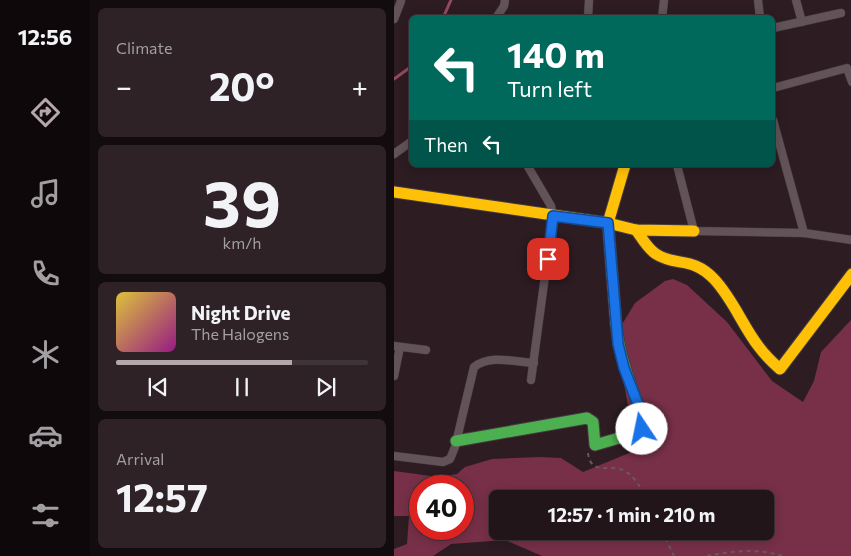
<!DOCTYPE html>
<meta charset="utf-8">
<style>
:root{--surface:#22151a;--page:#2e2227;--text:#f1f3f6;--muted:#a29fa2;--line:#3f3439;--accent:#b4a6aa}
body{margin:0;font-family:Commissioner,sans-serif;background:var(--page);color:var(--text);height:100vh;display:flex;flex-direction:column;font-size:19px;white-space:nowrap}
*{box-sizing:border-box;margin:0}
p{font-size:16px;color:var(--muted)}
.icon{flex:none;width:28px;height:28px;fill:none;stroke:currentColor;stroke-width:2;stroke-linecap:round;stroke-linejoin:round}
.map{position:relative;flex:1;overflow:hidden}
.side{display:flex;flex-direction:column;gap:8px;padding:8px;background:#130c0e;width:304px}
.side>*{flex:none}
.hud{position:absolute;left:15px;top:15px;width:366px;height:152px;border-radius:8px;box-shadow:0 2px 12px #0003,0 0 0 1px var(--line);background:#00695c;color:#fff;overflow:hidden}
.speed{position:absolute;left:15px;top:475px;display:flex;gap:10px;font-size:25px;font-weight:700;text-align:center}
.speed>*{display:grid;place-content:center;width:65px;height:65px;border-radius:50%;background:var(--surface);box-shadow:0 2px 12px #0003,0 0 0 1px var(--line);line-height:1}
.speed .limit{border:8px solid #d22;background:#fff;color:#111}
.pin{position:absolute;display:grid;place-items:center;width:42px;height:42px;color:#fff;margin:-21px;border-radius:10px;box-shadow:0 2px 8px #0006}
.me{position:absolute;width:55px;margin:-28px;rotate:349deg;stroke-linejoin:round;filter:drop-shadow(0 0 4px #0008)}
.turn{display:flex;align-items:center;gap:18px;height:105px;padding:0 15px;font-size:22px}
.turn .icon{width:65px;height:65px;stroke-width:2.5}
.turn b{display:block;font-size:35px;line-height:42px}
.then{display:flex;align-items:center;height:48px;padding:0 15px;background:#0003;gap:10px;font-size:19px}
.big{font-size:38px;font-weight:700;line-height:1.1}
.side .card{flex:1;display:flex;flex-direction:column;justify-content:center;gap:8px;min-width:0;padding:0 18px;border-radius:8px;background:var(--page)}
.side .dial{align-items:center;gap:0}
.dial b{font-size:65px;line-height:1}
.song{display:flex;align-items:center;gap:15px}
.cover{width:60px;height:60px;border-radius:8px;background:linear-gradient(135deg,hsl(50 70% 55%),hsl(310 70% 35%))}
.played{height:5px;border-radius:2px;background:linear-gradient(90deg,var(--accent) 70%,var(--line) 70%)}
.keys{display:flex;justify-content:space-around;direction:ltr}
.heat{display:flex;justify-content:space-between;align-items:center;font-size:28px;direction:ltr}
.trip{position:absolute;left:95px;top:490px;width:285px;height:50px;border-radius:8px;background:var(--surface);box-shadow:0 2px 12px #0003,0 0 0 1px var(--line);font-weight:700;line-height:50px;text-align:center}
main{display:flex;flex:1;min-height:0}
.tab-bar{display:flex;flex-direction:column;width:90px;justify-content:space-around;align-items:center;background:#0e080a;color:var(--muted)}
.tab-bar .icon{width:35px;height:35px}
.tab-bar .on{color:var(--accent)}
.tab-bar b{font-size:22px;color:var(--text)}
.map>svg:first-child{display:block}
.forest{fill:#773048;fill-rule:evenodd}
.lines{fill:none;stroke-linecap:round;stroke-linejoin:round}
.stream{stroke:#944961;stroke-width:3}
.street-casing{stroke:#463a3e;stroke-width:9}
.fast-casing{stroke:#463a3e;stroke-width:13}
.slow-casing{stroke:#463a3e;stroke-width:13}
.path{stroke:#675a5e;stroke-width:2;stroke-dasharray:4 4;stroke-linecap:butt}
.street{stroke:#615358;stroke-width:8}
.fast{stroke:#4caf50;stroke-width:11}
.slow{stroke:#ffc107;stroke-width:11}
.route-casing{stroke:#114b97;stroke-width:12}
.route{stroke:#1a73e8;stroke-width:9}
</style>
<main>
<nav class="tab-bar">
<b>12:56</b>
<svg class="icon on" aria-label="directions" viewBox="0 0 24 24"><path d="M12 3l9 9-9 9-9-9zM9 14v-3h6M13 9l2 2-2 2"/></svg>
<svg class="icon" aria-label="music" viewBox="0 0 24 24"><path d="M9 18V5l10-2v13"/><circle cx="6" cy="18" r="3"/><circle cx="16" cy="16" r="3"/></svg>
<svg class="icon" aria-label="phone" viewBox="0 0 24 24"><path d="M5 4h4l2 5-3 2q2 4 5 5l2-3 5 2v4C11 20 4 13 5 4z"/></svg>
<svg class="icon" aria-label="climate" viewBox="0 0 24 24"><path d="M12 3v18M4 7l16 10M4 17L20 7"/></svg>
<svg class="icon" aria-label="car" viewBox="0 0 24 24"><path d="M5 17H2v-5l4-1 3-4h7l3 4 3 1v5h-3M9 17h6M6 11h13"/><circle cx="7" cy="17" r="2"/><circle cx="17" cy="17" r="2"/></svg>
<svg class="icon" aria-label="filters" viewBox="0 0 24 24"><path d="M4 7h16M4 17h16"/><circle cx="9" cy="7" r="2"/><circle cx="15" cy="17" r="2"/></svg>
</nav>
<section class="side">
<div class="card"><p>Climate</p>
<div class="heat"><a>−</a><b class="big">20°</b><a>+</a></div>
</div>
<div class="card dial"><b>39</b><p>km/h</p></div>
<div class="card">
<div class="song"><i class="cover"></i><div><b>Night Drive</b><p>The Halogens</p></div></div>
<div class="played"></div>
<div class="keys"><svg class="icon" aria-label="previous" viewBox="0 0 24 24"><path d="M18 5L8 12l10 7zM5 5v14"/></svg><svg class="icon" aria-label="pause" viewBox="0 0 24 24"><path d="M8 5v14M16 5v14"/></svg><svg class="icon" aria-label="next" viewBox="0 0 24 24"><path d="M6 5l10 7-10 7zM19 5v14"/></svg></div>
</div>
<div class="card"><p>Arrival</p><b class="big">12:57</b></div>
</section>
<div class="map">
<svg width="458" height="556" viewBox="0 0 458 556">
<rect width="100%" height="100%" fill="#2d1c22"/>
<!-- forest -->
<path class="forest" d="M279 279 293 285 333 322 378 381 409 402 420 381 427 352 457 320V556H148L111 540 57 544 39 556H0V549L13 544 15 516H0V471L44 477 63 474 71 467 98 459 146 457 167 458 189 472 245 449 248 443 234 406 227 366V326L241 303 271 281ZM26 486H69V529H26ZM104 499H371V531H104Z"/>
<g class="lines">
<!-- stream -->
<g class="stream">
<path d="M49 18 57 0"/>
<path d="M0 79 18 66"/>
</g>
<defs>
<g id="street">
<path d="M364 0 366 18"/>
<path d="M402 0 408 22"/>
<path d="M102 18 110 6 111 0"/>
<path d="M194 18 195 0"/>
<path d="M268 18 270 0"/>
<path d="M0 19 7 1"/>
<path d="M379 28 447 13"/>
<path d="M379 88 453 68 458 82"/>
<path d="M379 120 410 233"/>
<path d="M0 154 18 141"/>
<path d="M133 165 157 206 159 216 137 380"/>
<path d="M283 165 300 231 410 233 458 240"/>
<path d="M0 346 32 350"/>
<path d="M0 376 6 347"/>
<path d="M0 456 49 462 56 459 61 447 80 367C96 354 121 362 140 363"/>
</g>
<path id="fast" d="M62 441 193 418 199 422 201 445 239 434 248 429 250 420C238 388 225 358 222 323"/>
<g id="slow">
<path d="M0 192 214 223 242 230 300 231"/>
<path d="M242 230C248 238 253 248 262 254 282 267 298 256 320 279 339 299 348 325 365 347 371 355 378 362 386 369L458 274"/>
<path d="M222 323 214 223 231 165"/>
</g>
</defs>
<!-- street casing -->
<use href="#street" class="street-casing"/>
<!-- fast casing -->
<use href="#fast" class="fast-casing"/>
<!-- slow casing -->
<use href="#slow" class="slow-casing"/>
<!-- path -->
<g class="path">
<path d="M194 453C197 477 217 463 231 471 242 478 247 488 252 499"/>
<path d="M268 531 280 556"/>
<path d="M313 556C338 551 364 548 389 556"/>
</g>
<!-- street -->
<use href="#street" class="street"/>
<!-- fast -->
<use href="#fast" class="fast"/>
<!-- slow -->
<use href="#slow" class="slow"/>
</g>
<g class="lines">
<defs>
<path id="route" d="M154 259 159 216 214 223 224 344 230 368 250 420 248 429"/>
</defs>
<!-- route casing -->
<use href="#route" class="route-casing"/>
<!-- route -->
<use href="#route" class="route"/>
</g>
</svg>
<div class="speed"><div class="limit">40</div></div>
<div class="pin" style="left:154px;top:259px;background:#d93025"><svg class="icon" aria-label="arrive" viewBox="0 0 24 24"><path d="M6 21V4h12l-3 4 3 4H6"/></svg></div>
<svg class="me" style="left:248px;top:429px" viewBox="-20 -20 40 40"><circle r="19" fill="#fff"/><path d="M0-13L10 11 0 6-10 11z" fill="#1a73e8"/></svg>
<div class="trip">12:57 · 1 min · 210 m</div>
<div class="hud">
<div class="turn"><svg class="icon" aria-label="left" viewBox="0 0 24 24"><path d="M17 20v-9H6M10 6l-5 5 5 5"/></svg><div><b>140 m</b>Turn left</div></div>
<div class="then">Then<svg class="icon" aria-label="left" viewBox="0 0 24 24"><path d="M17 20v-9H6M10 6l-5 5 5 5"/></svg></div>
</div>
</div>
</main>
